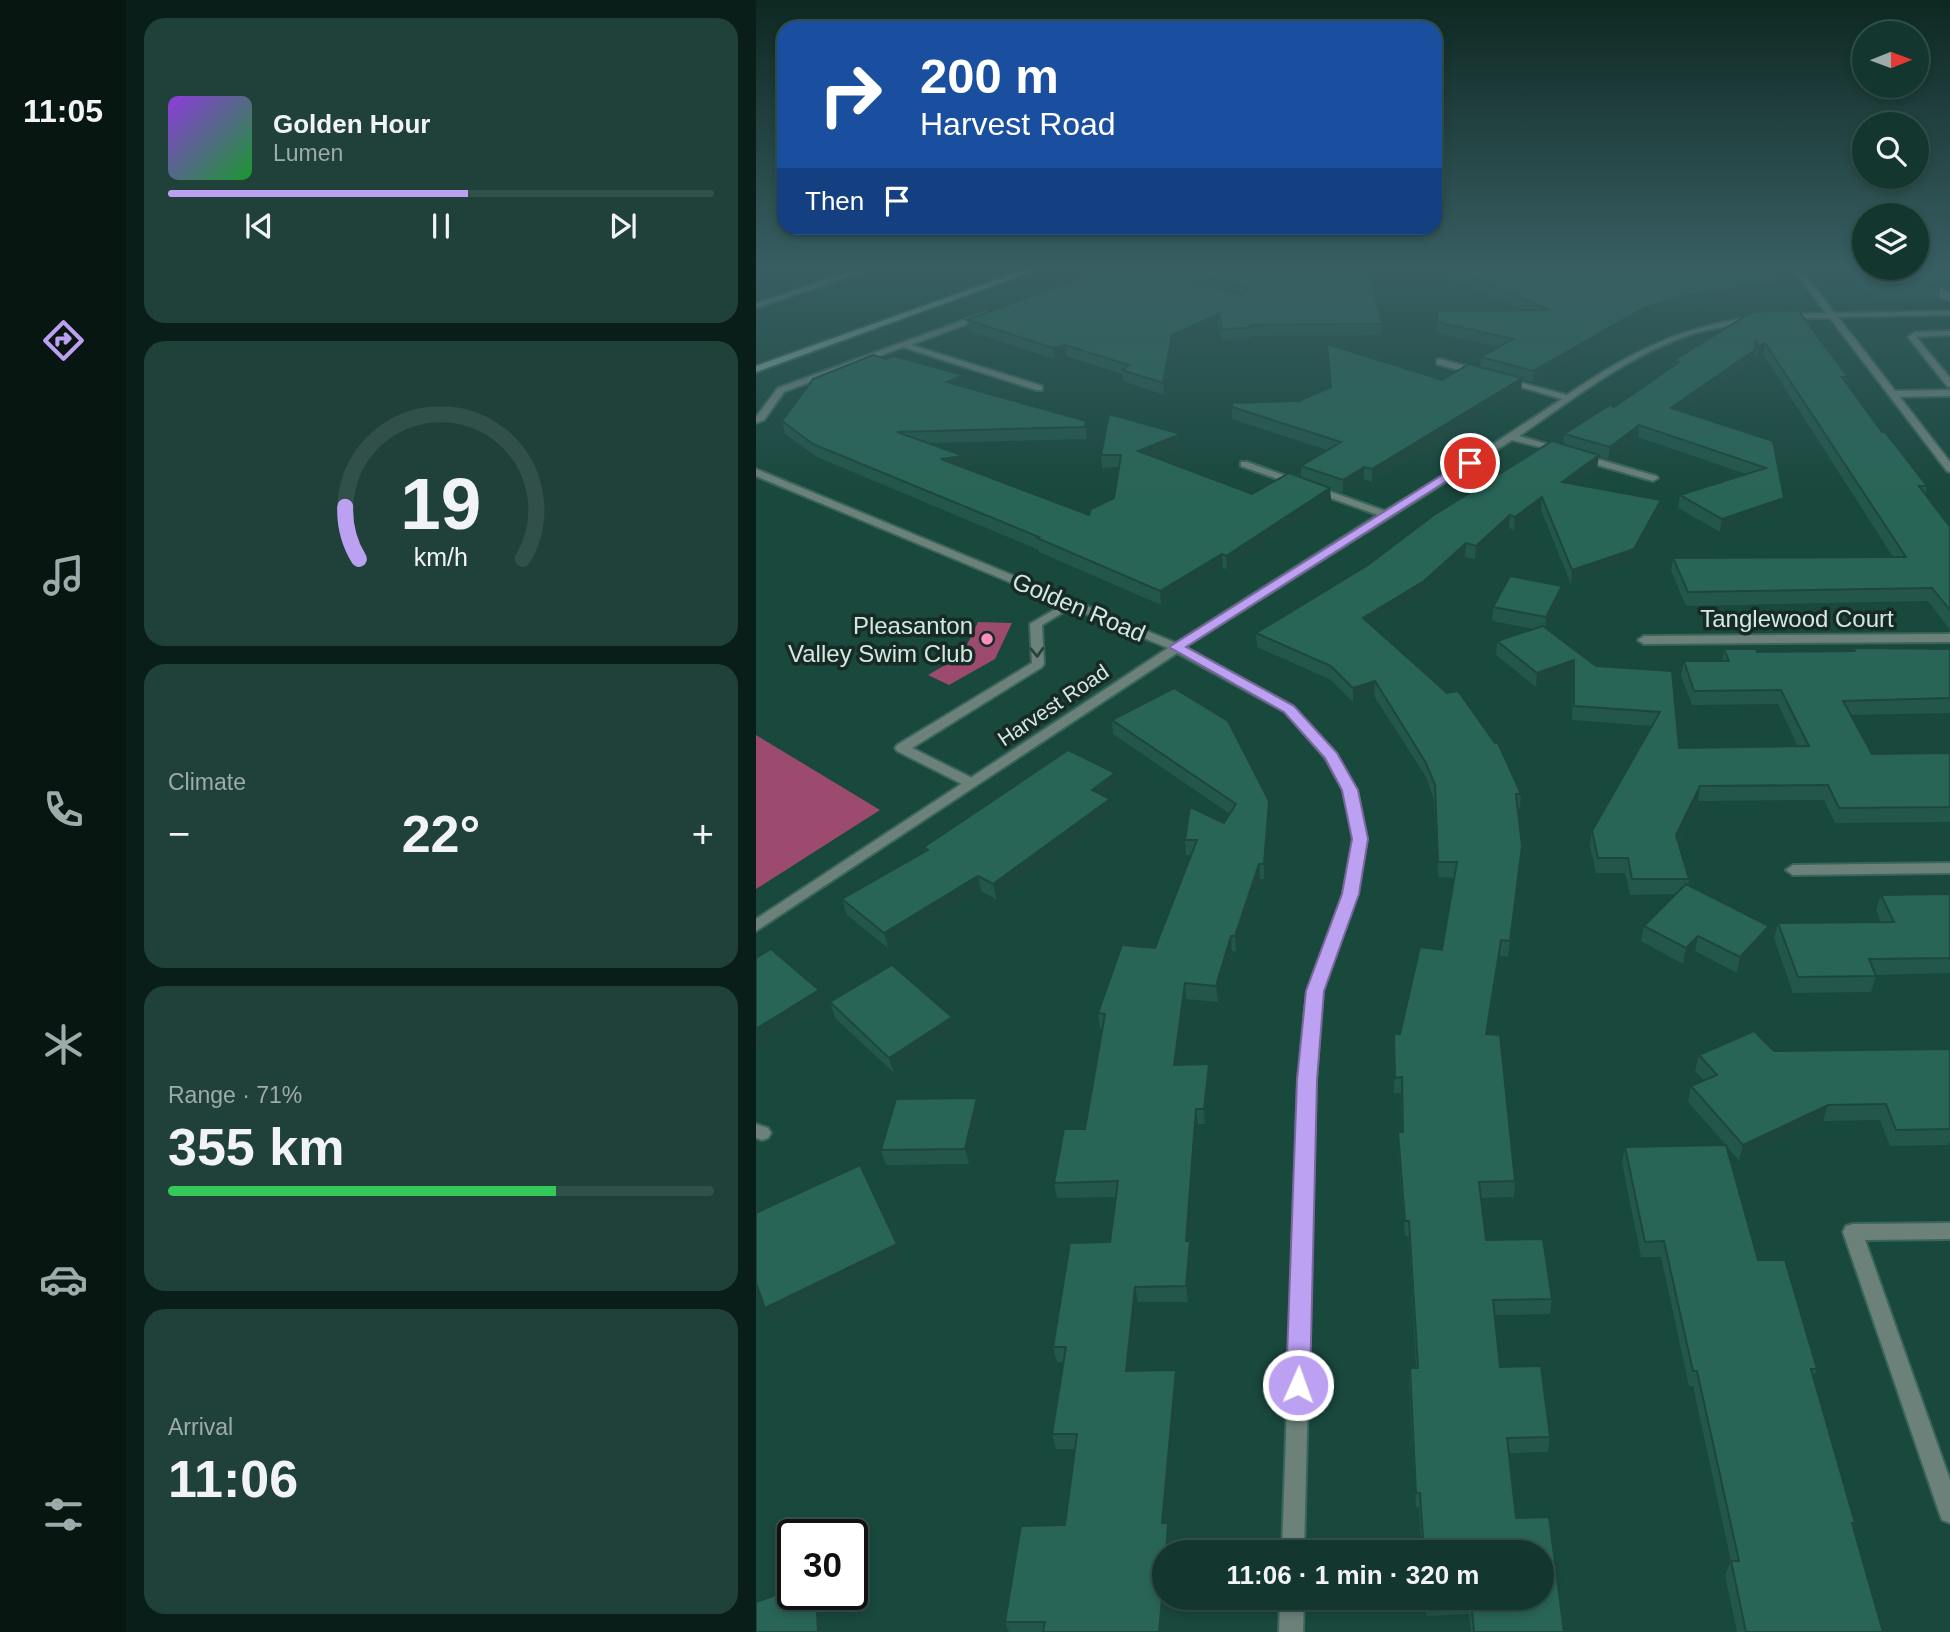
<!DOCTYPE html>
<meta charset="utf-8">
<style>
:root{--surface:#13362e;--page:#20413a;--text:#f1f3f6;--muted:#9dabaa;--line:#32504a;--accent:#bca0f2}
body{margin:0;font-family:Arial,sans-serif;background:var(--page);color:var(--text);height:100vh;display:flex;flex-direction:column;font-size:26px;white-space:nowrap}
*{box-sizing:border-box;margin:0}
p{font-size:23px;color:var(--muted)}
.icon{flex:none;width:38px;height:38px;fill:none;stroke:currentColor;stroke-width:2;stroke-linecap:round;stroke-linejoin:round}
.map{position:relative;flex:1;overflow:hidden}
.details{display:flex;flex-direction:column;gap:18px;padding:18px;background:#0a1e19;width:630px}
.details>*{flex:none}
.top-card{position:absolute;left:21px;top:21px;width:665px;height:214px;border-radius:21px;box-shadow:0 4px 10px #0003,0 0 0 2px var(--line);background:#1a4fa0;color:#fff;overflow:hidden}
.needle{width:46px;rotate:89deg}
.buttons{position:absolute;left:1096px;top:21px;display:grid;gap:14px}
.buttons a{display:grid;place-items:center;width:77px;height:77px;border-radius:50%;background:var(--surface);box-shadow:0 4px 10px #0003,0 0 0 2px var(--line);font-size:35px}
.speed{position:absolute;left:21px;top:1519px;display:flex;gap:14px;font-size:35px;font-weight:700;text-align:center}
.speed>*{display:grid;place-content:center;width:91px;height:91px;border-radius:50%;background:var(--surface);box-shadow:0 4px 10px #0003,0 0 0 2px var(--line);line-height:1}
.speed .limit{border:4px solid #111;border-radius:10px;background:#fff;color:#111}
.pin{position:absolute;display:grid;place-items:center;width:60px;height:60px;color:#fff;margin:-30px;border:4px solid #fff;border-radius:50%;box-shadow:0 2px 7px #0007}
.me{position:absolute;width:77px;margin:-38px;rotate:2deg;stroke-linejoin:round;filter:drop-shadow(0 0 5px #0008)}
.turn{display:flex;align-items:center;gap:24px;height:147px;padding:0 28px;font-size:32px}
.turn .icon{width:91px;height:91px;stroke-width:2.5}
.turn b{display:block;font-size:49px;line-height:60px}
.then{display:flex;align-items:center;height:66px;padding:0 28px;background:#0003;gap:14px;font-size:26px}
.big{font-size:52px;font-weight:800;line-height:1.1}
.details .tile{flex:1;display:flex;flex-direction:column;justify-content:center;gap:10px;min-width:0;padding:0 24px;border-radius:21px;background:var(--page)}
.details .dial{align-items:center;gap:0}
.dial svg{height:182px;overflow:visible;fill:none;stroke:var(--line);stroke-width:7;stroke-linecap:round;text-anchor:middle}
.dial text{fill:var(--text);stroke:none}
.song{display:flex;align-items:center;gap:21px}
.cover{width:84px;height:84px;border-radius:10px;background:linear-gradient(135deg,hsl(270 70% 55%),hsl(130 70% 35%))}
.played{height:7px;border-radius:4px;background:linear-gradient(90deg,var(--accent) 55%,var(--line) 55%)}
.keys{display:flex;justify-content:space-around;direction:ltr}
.heat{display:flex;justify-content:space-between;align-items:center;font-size:38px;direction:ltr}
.charge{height:10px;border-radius:5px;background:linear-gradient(90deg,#34c759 71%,var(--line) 0)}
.trip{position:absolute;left:396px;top:1540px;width:402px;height:70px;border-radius:35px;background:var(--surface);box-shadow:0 4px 10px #0003,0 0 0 2px var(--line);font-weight:800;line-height:70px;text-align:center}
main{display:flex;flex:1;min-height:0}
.menu{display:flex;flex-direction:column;width:126px;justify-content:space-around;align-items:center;background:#081612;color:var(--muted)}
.menu .icon{width:49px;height:49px}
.menu .current{color:var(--accent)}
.menu b{font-size:32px;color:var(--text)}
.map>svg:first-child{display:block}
.green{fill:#9c4a6e}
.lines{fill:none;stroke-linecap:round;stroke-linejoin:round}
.lane-casing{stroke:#3a655b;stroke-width:4}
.street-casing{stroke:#3a655b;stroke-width:4}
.secondary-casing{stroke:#3a655b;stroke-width:4}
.lane{fill:#6d817b;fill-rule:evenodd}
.street{fill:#6d817b;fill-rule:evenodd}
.secondary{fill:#86a69c;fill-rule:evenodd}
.wall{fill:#23574b}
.shaded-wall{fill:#1d473d}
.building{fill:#296557;stroke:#1d473d;stroke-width:2}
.oneway{stroke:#2c403a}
.route{fill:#bca0f2;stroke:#7a689d;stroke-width:2}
.poi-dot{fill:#fe8ebd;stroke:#172a25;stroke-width:2.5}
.labels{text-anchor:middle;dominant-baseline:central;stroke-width:7;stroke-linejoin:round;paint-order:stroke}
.far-street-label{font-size:21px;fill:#d1e9e1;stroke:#172a25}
.street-label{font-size:24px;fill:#d1e9e1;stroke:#172a25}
.poi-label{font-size:24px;fill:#d1e9e1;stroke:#172a25;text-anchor:end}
</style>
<main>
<nav class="menu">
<b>11:05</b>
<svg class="icon current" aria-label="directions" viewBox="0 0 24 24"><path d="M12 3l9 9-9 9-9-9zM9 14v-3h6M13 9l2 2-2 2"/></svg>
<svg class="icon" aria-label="music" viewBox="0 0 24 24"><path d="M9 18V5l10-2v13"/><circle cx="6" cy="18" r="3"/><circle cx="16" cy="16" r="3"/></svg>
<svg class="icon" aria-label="phone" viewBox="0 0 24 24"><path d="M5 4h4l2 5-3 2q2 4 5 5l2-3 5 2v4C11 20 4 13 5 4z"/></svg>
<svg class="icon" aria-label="climate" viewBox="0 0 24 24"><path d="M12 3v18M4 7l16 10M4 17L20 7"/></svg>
<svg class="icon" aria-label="car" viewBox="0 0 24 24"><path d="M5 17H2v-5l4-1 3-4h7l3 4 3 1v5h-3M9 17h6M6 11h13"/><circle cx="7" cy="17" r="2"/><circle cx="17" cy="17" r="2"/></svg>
<svg class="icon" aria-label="filters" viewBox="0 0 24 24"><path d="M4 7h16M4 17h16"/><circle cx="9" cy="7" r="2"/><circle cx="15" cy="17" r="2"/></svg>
</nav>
<section class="details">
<div class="tile">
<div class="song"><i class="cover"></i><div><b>Golden Hour</b><p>Lumen</p></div></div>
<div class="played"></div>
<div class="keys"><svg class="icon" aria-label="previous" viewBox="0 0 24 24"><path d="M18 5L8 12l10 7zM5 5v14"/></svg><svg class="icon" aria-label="pause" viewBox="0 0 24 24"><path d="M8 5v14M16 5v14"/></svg><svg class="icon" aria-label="next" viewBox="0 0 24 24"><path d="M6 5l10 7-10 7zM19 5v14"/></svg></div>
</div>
<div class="tile dial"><svg viewBox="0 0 100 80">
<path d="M14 69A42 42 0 1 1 86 69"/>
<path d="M14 69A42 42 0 0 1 8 46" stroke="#bca0f2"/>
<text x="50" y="56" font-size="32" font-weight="700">19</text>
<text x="50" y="72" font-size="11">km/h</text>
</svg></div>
<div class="tile"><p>Climate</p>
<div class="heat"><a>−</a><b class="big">22°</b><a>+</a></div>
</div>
<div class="tile"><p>Range · 71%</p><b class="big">355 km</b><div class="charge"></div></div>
<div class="tile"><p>Arrival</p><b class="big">11:06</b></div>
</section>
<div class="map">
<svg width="1194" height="1632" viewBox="0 0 1194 1632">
<rect width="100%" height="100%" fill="#19483d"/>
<!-- green -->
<g class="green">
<path d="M222 622 256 623 239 659 193 685 172 675 206 655Z"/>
<path d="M0 735 124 810 0 889Z"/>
</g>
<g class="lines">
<defs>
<g id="lane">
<path d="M1160 266 1194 295V300L1185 298 1155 268Z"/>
<path d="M1194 331V335L1160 337 1194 378V387L1191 386 1152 337 1159 332Z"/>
<path d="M1194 390V396L1137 397 1133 394 1137 391Z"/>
<path d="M315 600 321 603 319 605 286 625 288 664 286 667 156 748 220 780 222 783 220 786H210L141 751 139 748 141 745 276 663 274 624Z"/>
</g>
<g id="street">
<path d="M119 264H130L0 308V303Z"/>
<path d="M358 264H368L340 277 333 275Z"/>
<path d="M1034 264H1041L1078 313 1194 311V315L1082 317 1194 462V472L1191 471 1074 318H1027L1026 316 1030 314 1070 313Z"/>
<path d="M230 312 234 314 233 316 155 345 286 386V390H280L147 347 28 392 8 420 0 423V417L22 388Z"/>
<path d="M1003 316 1007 318 1006 320C981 325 957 327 933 335 871 356 816 400 763 436L808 449V453L756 440 429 647 537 706 580 753 601 790 611 839 601 894 567 991 560 1080 548 1552H526L542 1080 551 991 587 894 597 839 587 790 569 758 529 712 421 653 0 931V919L412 648 0 476V469L420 643 622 515 485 466V462H491L629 511 722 454 806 399 744 381V377L811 395C876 351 926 326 1003 316Z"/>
<path d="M684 359 727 371 728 373 724 376 681 364V360Z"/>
<path d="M824 454 900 476 902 478 897 481 821 459 819 457Z"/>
<path d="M1194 634V642L888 644 882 640 888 636Z"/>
<path d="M1194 863V873L1037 875 1030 870 1037 865Z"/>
<path d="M0 1124 12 1128 15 1133 12 1138 6 1140 0 1138Z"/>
<path d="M1194 1223V1239L1109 1240 1194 1480V1523L1186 1520 1183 1512 1087 1232 1090 1226 1097 1224Z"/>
<path d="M524 1598H548L547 1632H523Z"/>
</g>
<path id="secondary" d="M285 264H296L0 372V366Z"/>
</defs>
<!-- lane casing -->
<use href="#lane" class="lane-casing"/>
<!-- street casing -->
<use href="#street" class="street-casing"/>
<!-- secondary casing -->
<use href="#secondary" class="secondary-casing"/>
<!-- lane -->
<use href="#lane" class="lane"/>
<!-- street -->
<use href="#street" class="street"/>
<!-- secondary -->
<use href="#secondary" class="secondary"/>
</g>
<!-- wall -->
<g class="wall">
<path d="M385 264H612L626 324V335L494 336V339L466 340 463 325 417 346 408 395 367 381 366 374 310 356 298 359 213 331 211 320 359 269 386 268Z"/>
<path d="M660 264H1008L1021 281 1019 292 920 308 887 319 777 382 766 380 765 390 616 482 608 479 587 493 574 489 575 501 471 569 467 568 405 605 283 552V550L61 457 29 434 26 421 130 359 209 386 207 387 330 421 331 433V439L172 443 210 469 333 515 358 498 363 467 346 468 345 455 426 446 399 457 496 494 545 478V466L571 450 476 419V407L543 401 574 387 571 344 686 380 724 367 725 357 743 347 680 333 681 322 768 310Z"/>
<path d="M1085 264H1194V292L1184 283 1185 284 1182 298 1117 299Z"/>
<path d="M1042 310 1092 377 1090 383 1126 432H1129L1171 486 1169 494 1194 527V630L1172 601 930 606 915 571 917 558 1137 557 1007 354 1001 359 999 356 998 361 926 411 1017 441 1028 498 1025 511 964 532 922 508 924 495 990 474 882 437 852 459 843 456 841 467 819 484 905 500 903 513 876 562 815 584 785 510 758 530 753 528 719 559 709 557 667 595 616 626 691 693 702 691 739 743H742L765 794 764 809H762L766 846 752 957 744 956 731 1034 744 1035 759 1181 758 1197 725 1198 730 1240 787 1239 796 1299 794 1314 738 1315 744 1367 785 1366 794 1437 792 1452 753 1453 760 1518 793 1517 808 1632H715L713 1614 670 1616 669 1598H786V1552H666L663 1507H660L653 1384 654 1368H660L653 1236H649L642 1148V1132H646L645 1093H638V1034H644L664 947 686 950 699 878 682 877 678 800 670 777 618 696 597 702 575 680 501 647 500 633 612 565 678 515 796 441 807 445 808 434 854 405 858 407 916 367 917 361 996 312Z"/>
<path d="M806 586 804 599 790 628 840 666 916 671 923 748 1042 747 1022 704 936 705 925 676 928 661H966L968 649 1001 652 1097 651V648L1194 649V713L1094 715 1116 754 1194 753V822L1079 823 1068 800 942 801 922 841 933 879 932 885 1009 941 981 973 939 951 927 964 885 941 888 926 919 894 874 895 869 873H840L834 846 836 831 896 726 816 720 817 674 780 687 740 655 741 641 778 629 736 621 737 607Z"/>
<path d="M356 720 513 816 508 879H504L480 952 476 951 462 1002 430 999 422 1065 453 1064 454 1080 449 1124H442L433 1241 436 1256 432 1302H382L374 1371 422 1385 410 1523H412L415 1537 413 1552H408L407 1632H253L249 1622 309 1525 319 1449H300L296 1434 307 1362H301L297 1347 354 1242 360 1197 301 1198 298 1183 329 1129 347 1029 344 1028 342 1013 399 948 435 855H430L429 840 468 823 474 814 357 734Z"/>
<path d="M359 773 361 787 349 796 354 799 357 814 241 900 225 891 132 948 91 915 86 899 169 851 168 847Z"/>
<path d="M1194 894V973L1119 975 1120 976 1115 992 1037 993 1018 938 1022 923 1125 922 1120 910 1125 895Z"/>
<path d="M74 1002 200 1032 138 1073 79 1018Z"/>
<path d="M1194 1049V1141L1192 1145 1134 1146 1124 1120 1067 1121 983 1160 970 1146 1002 1260 1061 1369 1057 1378 1099 1523 1097 1528 1127 1632H981L969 1575 975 1561 937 1386H933L905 1257H885L866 1163 869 1147 970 1145 932 1102 935 1086 948 1081 939 1071 943 1055 1018 1051Z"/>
<path d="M225 1114 213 1164 130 1165 125 1150Z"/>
</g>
<!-- shaded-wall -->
<g class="shaded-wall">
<path d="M1021 281 1019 292 920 308 887 319 777 382V371L888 308 921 297Z"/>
<path d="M463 314V325L417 346 408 395 407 383 416 335Z"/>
<path d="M1009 343 1007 354 1001 359 1003 347Z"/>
<path d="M309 345 310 356 298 359 297 348Z"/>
<path d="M1000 349 998 361 914 420 915 408Z"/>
<path d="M207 375 209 386 193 394 191 382Z"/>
<path d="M766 378 765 390 616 482V469Z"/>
<path d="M330 421 331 433V439L329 427Z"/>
<path d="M883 425 882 437 852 459 854 447Z"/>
<path d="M425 434 426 446 383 463 382 451Z"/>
<path d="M843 455 841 467 805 495 806 482Z"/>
<path d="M208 456 210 469 185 459Z"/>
<path d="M608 467V479L587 493V480Z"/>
<path d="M574 488 575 501 471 569 470 556Z"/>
<path d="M786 497 785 510 758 530 759 517Z"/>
<path d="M1028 498 1025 511 964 532 966 519Z"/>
<path d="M905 500 903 513 876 562 815 584 816 570Z"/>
<path d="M754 515 753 528 719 559 720 546Z"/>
<path d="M710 543 709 557 667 595 607 632V618Z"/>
<path d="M466 554 467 568 405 605 404 591Z"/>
<path d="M806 586 804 599 789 631 790 617Z"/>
<path d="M818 660 817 674 780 687 781 673Z"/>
<path d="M619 681 618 696 597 702V688Z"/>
<path d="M359 773 361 787 338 805 336 790Z"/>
<path d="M944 786 942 801 917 850 920 835Z"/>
<path d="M354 799 357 814 241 900 237 884Z"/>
<path d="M513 801V816L508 879V864Z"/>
<path d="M503 864 504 879 480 952 479 936Z"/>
<path d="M222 876 225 891 132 948 128 933Z"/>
<path d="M1013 926 1009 941 981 973 984 957Z"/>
<path d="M475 936 476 951 462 1002 460 986Z"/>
<path d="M942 936 939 951 927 964 930 948Z"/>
<path d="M745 940 744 956 728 1050 730 1034Z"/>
<path d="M429 983 430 999 420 1081 418 1065Z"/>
<path d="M63 990 68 1006 1 1048 0 1029Z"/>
<path d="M196 1017 200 1032 138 1073 133 1058Z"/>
<path d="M453 1064 454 1080 449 1124 448 1109Z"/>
<path d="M221 1098 225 1114 213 1164 209 1149Z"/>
<path d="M1072 1105 1067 1121 983 1160 987 1145Z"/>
<path d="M440 1109 442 1124 432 1256 430 1241Z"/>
<path d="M434 1241 436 1256 432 1302 430 1286Z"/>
<path d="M141 1244 146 1259 17 1324 9 1308Z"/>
<path d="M379 1287 382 1302 373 1386 370 1371Z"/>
<path d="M420 1370 422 1385 409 1538 406 1523Z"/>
<path d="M412 1523 415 1537 413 1552H410Z"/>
<path d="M408 1576V1598H410L407 1632H403Z"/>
<path d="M60 1594H67V1596L69 1632H62Z"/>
</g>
<!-- building -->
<g class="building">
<path d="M369 264H373L486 294 491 290 489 287 407 264H612L626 324 494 325 493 328 466 329 463 314 416 335 407 383 366 370 373 365 309 345 297 348 211 320 351 267 359 269Z"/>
<path d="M685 264H1008L1021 281 921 297 888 308 777 371 725 357 757 339 681 322 682 311 794 310Z"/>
<path d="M1101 264H1108V268H1160V264H1165L1185 284 1120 285Z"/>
<path d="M1182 264H1194V275Z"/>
<path d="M1042 310 1092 377H1086L1126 432H1129L1171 486H1163L1194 527V610L1176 588 932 592 917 558 1150 557 1009 343 1003 347 999 341 1000 349 915 408 1017 441 1028 498 966 519 924 495 1010 468 883 425 854 447 808 434 854 405 858 407 923 362 917 361 996 312Z"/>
<path d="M571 344 686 380 713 364 766 378 616 469 608 467 587 480 545 466 585 442 476 407V403L543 401 575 387Z"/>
<path d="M117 355 130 359 138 356 207 375 191 382 330 421 329 427 141 432 208 456 185 459 333 515 335 509 358 498 365 455H345L353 414 425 434 382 451 496 494 533 473 574 488 470 556 466 554 404 591 281 538 283 537 57 444 26 421 57 379Z"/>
<path d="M796 441 843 455 806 482 905 500 878 549 816 570 786 497 759 517 754 515 720 546 710 543 668 581 607 618 691 693 702 691 739 743H742L765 794H760L766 846 754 941 745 940 730 1034 744 1035 759 1181 723 1182 730 1240 787 1239 796 1299 737 1300 744 1367 785 1366 794 1437 751 1438 760 1518 793 1517 808 1632H718L715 1600 671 1602V1598H786V1552H668L664 1493H660L654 1368H662L653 1221H649L642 1132H647L646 1077 639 1078 638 1034H644L664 947 686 950 701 862H682L679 785 670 763 619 681 597 688 575 666 500 633 612 565 678 515Z"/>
<path d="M754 576 806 586 790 617 737 607Z"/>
<path d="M787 626 840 666 916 671 923 748 1053 746 1025 690 938 691 928 661H973L968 649H1000L1001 652 1099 651 1097 648 1194 649V698L1087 701 1116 754 1194 753V807L1083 808 1072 785 944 786 920 835 933 879H876L872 858H842L836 831 904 712 818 706V660L781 673 741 641Z"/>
<path d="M418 688 472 721 513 801 508 864H503L479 936H475L460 986 429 983 418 1065 453 1064 448 1109H440L430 1241H434L430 1286 379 1287 370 1371 420 1370 406 1523H412L410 1552H408V1576L403 1632H287L289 1622H249L265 1526 309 1525 321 1434H296L310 1347H297L314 1243 354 1242 362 1181 298 1183 308 1129H329L349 1014 342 1013 366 945 399 948 441 840H429L434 807 468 823 480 804 356 720Z"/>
<path d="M312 750 359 773 336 790 354 799 237 884 222 876 128 933 86 899 172 850 168 847Z"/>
<path d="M930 884 1013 926 984 957 942 936 930 948 888 926Z"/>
<path d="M1194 894V958L1113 959 1120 976 1042 977 1022 923 1138 922 1125 895Z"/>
<path d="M15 949 63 990 0 1029V958Z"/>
<path d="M136 965 196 1017 133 1058 74 1002Z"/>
<path d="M998 1031 1018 1051 1194 1049V1129L1140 1130 1130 1104 1072 1105 987 1145 935 1086 961 1075 943 1055Z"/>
<path d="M221 1098 209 1149 125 1150 140 1099Z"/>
<path d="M970 1145 1002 1260H1029L1061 1369H1055L1099 1523H1096L1127 1632H990L975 1561H983L941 1371H937L908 1241 889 1242 869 1147Z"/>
<path d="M104 1165 141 1244 9 1308 0 1283V1213Z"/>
<path d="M37 1589V1594H60L62 1632H0V1602Z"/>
</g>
<!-- one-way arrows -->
<defs><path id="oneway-chevron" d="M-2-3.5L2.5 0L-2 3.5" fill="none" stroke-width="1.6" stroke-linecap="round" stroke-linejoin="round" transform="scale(1.75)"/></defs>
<use class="oneway" href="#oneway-chevron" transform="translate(281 652) rotate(88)"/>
<!-- sky -->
<linearGradient id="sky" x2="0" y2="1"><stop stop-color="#0e2822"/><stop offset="0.54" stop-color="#385e62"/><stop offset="1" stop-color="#385e62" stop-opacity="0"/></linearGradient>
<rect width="1194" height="493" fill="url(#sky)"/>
<!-- route -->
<path class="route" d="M710 460 719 463 430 647 538 706 581 753 602 790 612 839 603 894 568 991 561 1080 554 1385 551 1393 542 1397 534 1393 530 1385 541 1080 550 991 586 894 596 839 586 790 569 758 528 712 413 647Z"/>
<!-- markers -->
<circle class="poi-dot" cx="231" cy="639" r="7"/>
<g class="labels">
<!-- far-street labels -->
<g class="far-street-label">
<text transform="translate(297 705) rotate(-34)">Harvest Road</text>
</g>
<!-- street labels -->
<g class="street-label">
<text transform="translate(323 607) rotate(23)">Golden Road</text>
<text x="1041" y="618">Tanglewood Court</text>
</g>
<!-- poi labels -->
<g class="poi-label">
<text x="217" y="625">Pleasanton<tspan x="217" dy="28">Valley Swim Club</tspan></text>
</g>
</g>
</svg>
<div class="buttons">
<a><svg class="needle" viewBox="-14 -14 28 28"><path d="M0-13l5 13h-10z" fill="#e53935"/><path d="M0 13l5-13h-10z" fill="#9dabaa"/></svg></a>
<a><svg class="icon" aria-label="search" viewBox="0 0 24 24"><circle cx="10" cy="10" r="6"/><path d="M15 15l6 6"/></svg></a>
<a><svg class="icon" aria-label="layers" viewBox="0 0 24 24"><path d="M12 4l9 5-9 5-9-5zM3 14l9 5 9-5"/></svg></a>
</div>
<div class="speed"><div class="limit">30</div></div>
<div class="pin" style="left:714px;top:463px;background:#d93025"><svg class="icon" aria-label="arrive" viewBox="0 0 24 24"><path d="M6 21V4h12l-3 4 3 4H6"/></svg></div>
<svg class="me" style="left:542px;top:1385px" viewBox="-20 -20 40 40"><circle r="17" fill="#bca0f2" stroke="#fff" stroke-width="3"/><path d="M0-11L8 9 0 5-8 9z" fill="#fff"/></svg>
<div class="trip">11:06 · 1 min · 320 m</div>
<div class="top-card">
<div class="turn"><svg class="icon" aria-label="right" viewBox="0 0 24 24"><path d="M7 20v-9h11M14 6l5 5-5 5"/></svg><div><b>200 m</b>Harvest Road</div></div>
<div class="then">Then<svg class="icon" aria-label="arrive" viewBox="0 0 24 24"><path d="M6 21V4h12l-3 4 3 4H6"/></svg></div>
</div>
</div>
</main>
